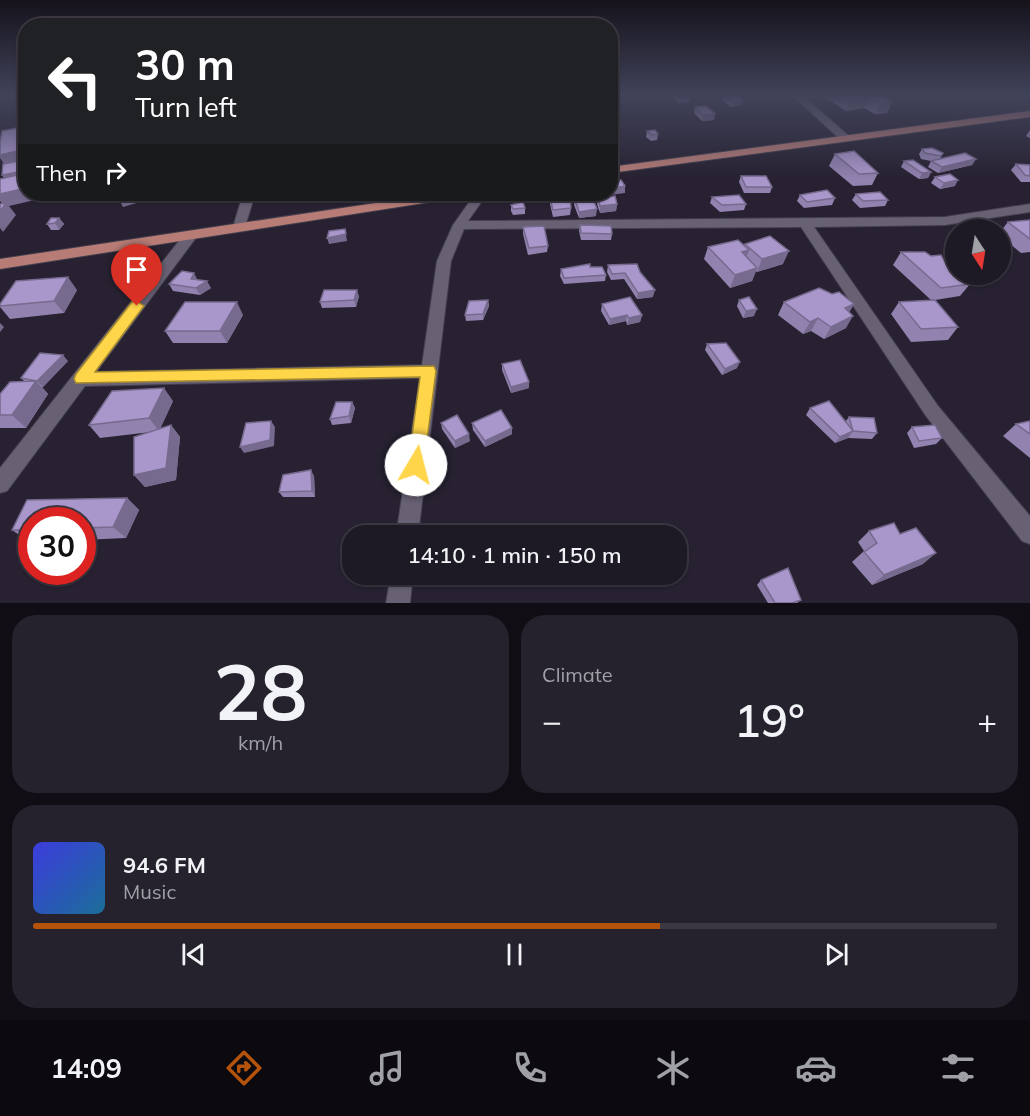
<!DOCTYPE html>
<meta charset="utf-8">
<style>
:root{--surface:#1d1925;--page:#25222d;--text:#f1f3f6;--muted:#a0a0a7;--line:#3b3842;--accent:#b45309}
body{margin:0;font-family:Mulish,sans-serif;background:var(--page);color:var(--text);height:100vh;display:flex;flex-direction:column;font-size:22px;white-space:nowrap}
*{box-sizing:border-box;margin:0}
p{font-size:20px;color:var(--muted)}
.icon{flex:none;width:33px;height:33px;fill:none;stroke:currentColor;stroke-width:2;stroke-linecap:round;stroke-linejoin:round}
.map{position:relative;height:603px;overflow:hidden}
.side{display:flex;flex-direction:column;gap:12px;padding:12px;background:#100e14;flex:1}
.side>*{flex:none}
.guide{position:absolute;left:18px;top:18px;width:600px;height:183px;border-radius:24px;box-shadow:0 2px 4px #0004,0 0 0 2px var(--line);background:#202124;color:#fff;overflow:hidden}
.needle{width:39px;rotate:168deg}
.buttons{position:absolute;left:945px;top:219px;display:grid;gap:12px}
.buttons a{display:grid;place-items:center;width:66px;height:66px;border-radius:50%;background:var(--surface);box-shadow:0 2px 4px #0004,0 0 0 2px var(--line);font-size:30px}
.speed{position:absolute;left:18px;top:507px;display:flex;gap:12px;font-size:30px;font-weight:700;text-align:center}
.speed>*{display:grid;place-content:center;width:78px;height:78px;border-radius:50%;background:var(--surface);box-shadow:0 2px 4px #0004,0 0 0 2px var(--line);line-height:1}
.speed .limit{border:9px solid #d22;background:#fff;color:#111}
.pin{position:absolute;display:grid;place-items:center;width:51px;height:51px;color:#fff;margin:-62px -26px;border-radius:50% 50% 50% 0;rotate:-45deg;box-shadow:0 0 6px #0007}
.pin .icon{rotate:45deg}
.me{position:absolute;width:66px;margin:-33px;rotate:8deg;stroke-linejoin:round;filter:drop-shadow(0 0 4px #0008)}
.turn{display:flex;align-items:center;gap:21px;height:126px;padding:0 18px;font-size:27px}
.turn .icon{width:78px;height:78px;stroke-width:2.5}
.turn b{display:block;font-size:42px;line-height:51px}
.then{display:flex;align-items:center;height:57px;padding:0 18px;background:#0003;gap:12px;font-size:22px}
.big{font-size:45px;font-weight:600;line-height:1.1}
.side .card{flex:1;display:flex;flex-direction:column;justify-content:center;gap:9px;min-width:0;padding:0 21px;border-radius:24px;background:var(--page)}
.side .dial{align-items:center;gap:0}
.dial b{font-size:78px;line-height:1}
.song{display:flex;align-items:center;gap:18px}
.cover{width:72px;height:72px;border-radius:9px;background:linear-gradient(135deg,hsl(240 70% 55%),hsl(200 70% 35%))}
.played{height:6px;border-radius:3px;background:linear-gradient(90deg,var(--accent) 65%,var(--line) 65%)}
.keys{display:flex;justify-content:space-around;direction:ltr}
.heat{display:flex;justify-content:space-between;align-items:center;font-size:33px;direction:ltr}
.side .tiles{flex:1;display:grid;gap:12px;grid-template-columns:1fr 1fr}
.card:last-child{grid-column:span 2}
.trip{position:absolute;left:342px;top:525px;width:345px;height:60px;border-radius:24px;background:var(--surface);box-shadow:0 2px 4px #0004,0 0 0 2px var(--line);font-weight:600;line-height:60px;text-align:center}
.tabs{display:flex;height:96px;justify-content:space-around;align-items:center;background:#0c0a0f;color:var(--muted)}
.tabs .icon{width:42px;height:42px}
.tabs .current{color:var(--accent)}
.tabs b{font-size:27px;color:var(--text)}
.map>svg:first-child{display:block}
.lines{fill:none;stroke-linecap:round;stroke-linejoin:round}
.minor-casing{stroke:#433e4c;stroke-width:2}
.major-casing{stroke:#433e4c;stroke-width:2}
.minor{fill:#686174;fill-rule:evenodd}
.major{fill:#b77c76;fill-rule:evenodd}
.wall{fill:#9182af}
.shaded-wall{fill:#766a8e}
.building{fill:#a997cb;stroke:#766a8e;stroke-width:1.5}
.route{fill:#ffd54a;stroke:#a68a30;stroke-width:1.5}
</style>
<div class="map">
<svg width="1030" height="603" viewBox="0 0 1030 603">
<rect width="100%" height="100%" fill="#272131"/>
<g class="lines">
<defs>
<g id="minor">
<path d="M793 96H803L849 136V140H841Z"/>
<path d="M243 194H255L245 227 239 231 233 227Z"/>
<path d="M475 194H487L468 221 945 217 1030 204V212L945 225 814 227 938 406 1030 516V544L1022 541 926 416 801 227 464 229 451 261 418 536H396L420 378 85 386 7 491 0 493V468L186 232 191 231 198 235 96 372 422 365 437 261 453 225Z"/>
<path d="M391 574H413L410 603H386Z"/>
</g>
<g id="major">
<path d="M1030 111V117L610 173V167Z"/>
<path d="M436 194H462L456 198 0 269V259Z"/>
</g>
</defs>
<!-- minor casing -->
<use href="#minor" class="minor-casing"/>
<!-- major casing -->
<use href="#major" class="major-casing"/>
<!-- minor -->
<use href="#minor" class="minor"/>
<!-- major -->
<use href="#major" class="major"/>
</g>
<!-- wall -->
<g class="wall">
<path d="M610 96H623H617V98H614L616 102 615 108H610Z"/>
<path d="M673 96H689L690 97 689 102 678 103Z"/>
<path d="M723 96H738L743 100 742 105 731 107 722 100Z"/>
<path d="M827 96H888L887 99 892 102 887 113 875 114 864 108 846 111 826 98Z"/>
<path d="M695 107 714 120 702 121 694 113Z"/>
<path d="M1030 130V138L1026 136Z"/>
<path d="M647 131 658 134 657 140 651 141 646 137Z"/>
<path d="M922 149 943 153 940 159H976L972 165 938 173 928 167 931 161 921 159 919 154Z"/>
<path d="M835 154 878 173 872 185 853 186 829 166Z"/>
<path d="M904 161 931 172 928 178 919 179 901 167Z"/>
<path d="M1016 164 1030 165V182H1021L1011 170Z"/>
<path d="M741 176 772 187 770 193H744L739 182Z"/>
<path d="M935 177 955 186 940 189 931 183Z"/>
<path d="M856 194 888 200 885 206 860 208 852 200Z"/>
<path d="M800 195 835 198 832 205 804 208 797 201Z"/>
<path d="M712 197 746 204 744 210 720 212 710 203Z"/>
<path d="M550 198 571 208 570 215 553 217 550 204Z"/>
<path d="M598 198 617 204 616 211 600 213 597 204Z"/>
<path d="M575 199 596 216 579 218 574 205Z"/>
<path d="M511 205 525 208V214L513 215 511 211Z"/>
<path d="M59 218 64 224 59 230H51L47 224Z"/>
<path d="M1030 220V252L1021 253 1000 236V232L1008 222Z"/>
<path d="M580 225 612 234 611 240H581L579 231Z"/>
<path d="M523 227 548 246 547 252 528 255 523 234Z"/>
<path d="M745 244 783 264 757 272 756 271 752 281 730 288 704 259 708 247 744 246Z"/>
<path d="M901 252 946 264 970 284 960 296 935 300 958 327 948 340 911 342 891 314 899 302 931 300 893 265Z"/>
<path d="M608 265 640 272 653 297 637 299 624 279 611 280 607 272Z"/>
<path d="M590 267 606 275 605 281 564 284 560 276 561 269Z"/>
<path d="M197 280 211 288 200 295 173 291 169 284Z"/>
<path d="M77 290 64 313 10 319 0 307V304Z"/>
<path d="M832 294 854 304 849 312 846 328 824 339 811 331 803 334 778 315 784 302Z"/>
<path d="M359 296 356 307 322 308 320 302Z"/>
<path d="M488 300 489 306 483 320 466 321 465 315Z"/>
<path d="M739 300 754 316 743 318 737 306Z"/>
<path d="M602 304 642 315 640 322 627 325 626 321 609 325 601 311Z"/>
<path d="M243 315 227 343H173L165 331Z"/>
<path d="M707 344 737 368 722 375 705 350Z"/>
<path d="M68 361 43 387H42L48 394 26 428H0V394L25 382 21 378Z"/>
<path d="M502 364 529 388 511 393 502 370Z"/>
<path d="M173 401 160 429 171 425 180 437 176 480 145 487 134 475 151 432 100 438 89 425Z"/>
<path d="M352 402 355 408 351 423 332 425 330 419Z"/>
<path d="M810 408 845 422 849 417 877 433 872 439 848 438 835 443 806 415Z"/>
<path d="M1030 421V458L1003 436 1016 424Z"/>
<path d="M441 423 470 441 455 448 442 429Z"/>
<path d="M472 423 512 434 485 447 473 430Z"/>
<path d="M912 427 942 438 936 444 914 448 907 433Z"/>
<path d="M314 476 315 497H283L279 492Z"/>
<path d="M127 498 139 510 126 538 82 540V520H32V541H28L12 530 27 500Z"/>
<path d="M869 531 900 534 923 564 872 585 852 562 864 551 858 542Z"/>
<path d="M761 580 801 600 797 603H768L757 585Z"/>
</g>
<!-- shaded-wall -->
<g class="shaded-wall">
<path d="M881 96H888L885 103 892 102 887 113 875 114 880 103Z"/>
<path d="M869 97 864 108 846 111 850 100Z"/>
<path d="M743 100 742 105 731 107 733 102Z"/>
<path d="M715 114 714 120 702 121 703 115Z"/>
<path d="M23 127 26 130V177L6 182 2 175 6 167 0 158V155Z"/>
<path d="M976 159 972 165 938 173 942 167Z"/>
<path d="M931 172 928 178 919 179 922 173Z"/>
<path d="M958 180 955 186 940 189 944 183Z"/>
<path d="M625 186V193L603 196 604 194H610V189Z"/>
<path d="M26 188V194H35V200L9 206 16 215 3 232 0 228V211L4 206 0 201V194Z"/>
<path d="M116 194H146L147 200 123 207Z"/>
<path d="M290 194H311V195L292 198Z"/>
<path d="M617 204 616 211 600 213V206Z"/>
<path d="M597 209 596 216 579 218V212Z"/>
<path d="M59 218 64 224 59 230 55 223Z"/>
<path d="M345 229 347 241 329 244 327 238Z"/>
<path d="M749 250 744 263 742 252Z"/>
<path d="M789 251 783 264 757 272 762 259Z"/>
<path d="M757 268 752 281 730 288 735 275Z"/>
<path d="M194 273 197 279H191Z"/>
<path d="M68 277 77 290 64 313 54 301Z"/>
<path d="M207 281 211 288 200 295 196 288Z"/>
<path d="M357 290 359 296 356 307 354 300Z"/>
<path d="M655 290 653 297 637 299 638 293Z"/>
<path d="M488 300 489 306 483 320V314Z"/>
<path d="M237 302 243 315 227 343 220 331Z"/>
<path d="M854 304 847 316 845 308Z"/>
<path d="M757 309 754 316 743 318 746 311Z"/>
<path d="M627 315 626 321 609 325 610 319Z"/>
<path d="M642 315 640 322 627 325 629 318Z"/>
<path d="M853 316 846 328 824 339 831 327Z"/>
<path d="M818 318 811 331 803 334 810 322Z"/>
<path d="M0 323 4 327 0 332Z"/>
<path d="M63 355 68 361 43 387 37 381Z"/>
<path d="M740 362 737 368 722 375 725 369Z"/>
<path d="M36 381 48 394 26 428 12 415Z"/>
<path d="M529 382V388L511 393V387Z"/>
<path d="M164 388 173 401 159 431 149 418Z"/>
<path d="M352 402 355 408 351 423 349 416Z"/>
<path d="M271 421 275 427 274 446 244 453 240 447Z"/>
<path d="M171 425 180 437 176 480 145 487 134 475Z"/>
<path d="M512 428V434L485 447V441Z"/>
<path d="M853 431 848 438 835 443 840 437Z"/>
<path d="M469 434 470 441 455 448V441Z"/>
<path d="M311 470 314 476 315 497 312 491Z"/>
<path d="M127 498 139 510 126 538 113 527Z"/>
<path d="M936 553 923 564 872 585 884 575Z"/>
</g>
<!-- building -->
<g class="building">
<path d="M678 96H689L690 97H679Z"/>
<path d="M724 96H738L743 100 733 102Z"/>
<path d="M844 96H882L892 102 880 103 869 97 850 100Z"/>
<path d="M610 97H613L616 102 610 103Z"/>
<path d="M706 106 715 114 703 115 695 107Z"/>
<path d="M23 127 22 150 0 155V142L2 131Z"/>
<path d="M655 130 658 134 652 135 647 131Z"/>
<path d="M932 148 943 153 941 156 925 153 922 149Z"/>
<path d="M854 151 878 173 859 174 835 154Z"/>
<path d="M965 153 976 159 942 167 931 161Z"/>
<path d="M24 160 23 171 2 175 3 164Z"/>
<path d="M913 160 931 172 922 173 904 161Z"/>
<path d="M1016 164 1030 165V176L1025 175Z"/>
<path d="M26 173V188L0 194V179Z"/>
<path d="M950 174 958 180 944 183 935 177Z"/>
<path d="M741 176H766L772 187H746Z"/>
<path d="M621 180 625 186 610 189V181Z"/>
<path d="M827 190 835 198 807 202 800 195Z"/>
<path d="M880 192 888 200 863 201 856 194Z"/>
<path d="M739 195 746 204 722 205 712 197Z"/>
<path d="M615 196 617 204 600 206 598 198Z"/>
<path d="M570 197 571 208 553 210 550 198Z"/>
<path d="M575 199H593L597 209 579 212Z"/>
<path d="M523 202 525 208 513 209 511 205Z"/>
<path d="M6 203 0 211V204Z"/>
<path d="M51 218H59L55 223 47 224Z"/>
<path d="M1030 220V239L1008 222Z"/>
<path d="M580 225 611 226 612 234 581 233Z"/>
<path d="M544 226 548 246 529 248 523 227Z"/>
<path d="M345 229 346 234 327 238 329 231Z"/>
<path d="M770 236 789 251 762 259 745 244Z"/>
<path d="M738 240 749 250 742 252 757 268 735 275 708 247Z"/>
<path d="M901 252H925L931 256 941 255 946 264 956 272V274H959L970 284 941 288Z"/>
<path d="M590 264V267H602L606 275 564 278 561 269Z"/>
<path d="M637 264 640 272 655 290 638 293 625 273 612 274 608 265Z"/>
<path d="M182 271 194 273 191 279 207 281 196 288 169 284Z"/>
<path d="M68 277 54 301 0 306V304L16 281Z"/>
<path d="M819 288 832 294 839 292 854 304 845 308 853 316 831 327 818 318 810 322 784 302Z"/>
<path d="M324 290H357L354 300 320 302Z"/>
<path d="M630 297 642 315 629 318 627 315 610 319 602 304Z"/>
<path d="M749 297 757 309 746 311 739 300Z"/>
<path d="M488 300 483 314 465 315 469 301Z"/>
<path d="M935 300 958 327 921 329 899 302Z"/>
<path d="M185 302H237L220 331H165Z"/>
<path d="M726 343 740 362 725 369 707 344Z"/>
<path d="M40 353 63 355 37 381 21 378Z"/>
<path d="M520 360 529 382 511 387 502 364Z"/>
<path d="M36 381 12 415H0V394L10 382Z"/>
<path d="M164 388 149 418 89 425 112 391Z"/>
<path d="M829 401 853 431 849 417 874 418 877 433 853 431 840 437 810 408Z"/>
<path d="M336 402H352L349 416 330 419Z"/>
<path d="M501 410 512 428 485 441 472 423Z"/>
<path d="M457 415 469 434 455 441 441 423Z"/>
<path d="M271 421 270 440 240 447 246 423Z"/>
<path d="M1030 421V434L1016 424Z"/>
<path d="M171 425 166 468 134 475V437Z"/>
<path d="M935 425 942 438 919 441 912 427Z"/>
<path d="M311 470 312 491 279 492 283 475Z"/>
<path d="M127 498 113 527 82 528V520H32V530H12L27 500Z"/>
<path d="M894 523 900 534 916 528 936 553 884 575 864 552 877 543 869 531Z"/>
<path d="M788 568 801 600 792 603H775L761 580Z"/>
</g>
<!-- sky -->
<linearGradient id="sky" x2="0" y2="1"><stop stop-color="#15121b"/><stop offset="0.53" stop-color="#41435a"/><stop offset="1" stop-color="#41435a" stop-opacity="0"/></linearGradient>
<rect width="1030" height="180" fill="url(#sky)"/>
<!-- route -->
<path class="route" d="M137 301 144 306 95 372 434 366 436 371 423 471 416 473 410 471 408 465 420 377 76 383 74 379 76 374 132 302Z"/>
</svg>
<div class="buttons">
<a><svg class="needle" viewBox="-14 -14 28 28"><path d="M0-13l5 13h-10z" fill="#e53935"/><path d="M0 13l5-13h-10z" fill="#a0a0a7"/></svg></a>
</div>
<div class="speed"><div class="limit">30</div></div>
<div class="pin" style="left:137px;top:306px;background:#d93025"><svg class="icon" aria-label="arrive" viewBox="0 0 24 24"><path d="M6 21V4h12l-3 4 3 4H6"/></svg></div>
<svg class="me" style="left:416px;top:465px" viewBox="-20 -20 40 40"><circle r="19" fill="#fff"/><path d="M0-13L10 11 0 6-10 11z" fill="#ffd54a"/></svg>
<div class="trip">14:10 · 1 min · 150 m</div>
<div class="guide">
<div class="turn"><svg class="icon" aria-label="left" viewBox="0 0 24 24"><path d="M17 20v-9H6M10 6l-5 5 5 5"/></svg><div><b>30 m</b>Turn left</div></div>
<div class="then">Then<svg class="icon" aria-label="right" viewBox="0 0 24 24"><path d="M7 20v-9h11M14 6l5 5-5 5"/></svg></div>
</div>
</div>
<section class="side">
<div class="tiles">
<div class="card dial"><b>28</b><p>km/h</p></div>
<div class="card"><p>Climate</p>
<div class="heat"><a>−</a><b class="big">19°</b><a>+</a></div>
</div>
<div class="card">
<div class="song"><i class="cover"></i><div><b>94.6 FM</b><p>Music</p></div></div>
<div class="played"></div>
<div class="keys"><svg class="icon" aria-label="previous" viewBox="0 0 24 24"><path d="M18 5L8 12l10 7zM5 5v14"/></svg><svg class="icon" aria-label="pause" viewBox="0 0 24 24"><path d="M8 5v14M16 5v14"/></svg><svg class="icon" aria-label="next" viewBox="0 0 24 24"><path d="M6 5l10 7-10 7zM19 5v14"/></svg></div>
</div>
</div>
</section>
<nav class="tabs">
<b>14:09</b>
<svg class="icon current" aria-label="directions" viewBox="0 0 24 24"><path d="M12 3l9 9-9 9-9-9zM9 14v-3h6M13 9l2 2-2 2"/></svg>
<svg class="icon" aria-label="music" viewBox="0 0 24 24"><path d="M9 18V5l10-2v13"/><circle cx="6" cy="18" r="3"/><circle cx="16" cy="16" r="3"/></svg>
<svg class="icon" aria-label="phone" viewBox="0 0 24 24"><path d="M5 4h4l2 5-3 2q2 4 5 5l2-3 5 2v4C11 20 4 13 5 4z"/></svg>
<svg class="icon" aria-label="climate" viewBox="0 0 24 24"><path d="M12 3v18M4 7l16 10M4 17L20 7"/></svg>
<svg class="icon" aria-label="car" viewBox="0 0 24 24"><path d="M5 17H2v-5l4-1 3-4h7l3 4 3 1v5h-3M9 17h6M6 11h13"/><circle cx="7" cy="17" r="2"/><circle cx="17" cy="17" r="2"/></svg>
<svg class="icon" aria-label="filters" viewBox="0 0 24 24"><path d="M4 7h16M4 17h16"/><circle cx="9" cy="7" r="2"/><circle cx="15" cy="17" r="2"/></svg>
</nav>
